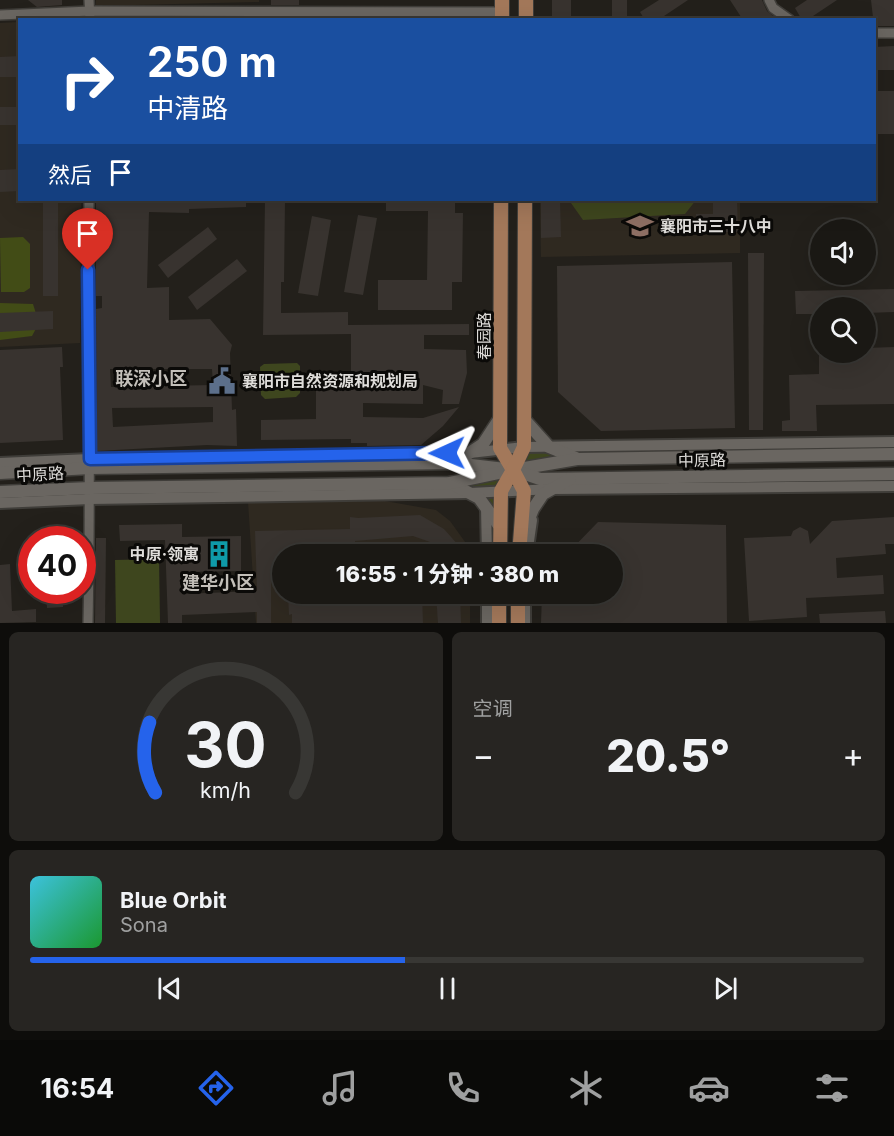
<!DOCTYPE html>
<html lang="zh">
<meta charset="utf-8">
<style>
:root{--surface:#1a1814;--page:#272522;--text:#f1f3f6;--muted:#9fa0a0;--line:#383734;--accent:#2563eb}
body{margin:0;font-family:Inter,"Noto Sans SC",sans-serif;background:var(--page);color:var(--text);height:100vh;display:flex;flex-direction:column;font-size:22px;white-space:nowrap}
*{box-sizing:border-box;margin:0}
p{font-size:20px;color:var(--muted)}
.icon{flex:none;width:33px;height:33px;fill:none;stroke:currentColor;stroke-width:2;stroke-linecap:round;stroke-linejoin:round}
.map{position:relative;height:623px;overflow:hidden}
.panel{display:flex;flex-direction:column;gap:9px;padding:9px;background:#0e0d0b;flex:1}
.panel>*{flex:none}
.top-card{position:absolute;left:18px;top:18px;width:858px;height:183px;border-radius:0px;box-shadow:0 6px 24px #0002,0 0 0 2px var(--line);background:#1a4fa0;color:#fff;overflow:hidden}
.tools{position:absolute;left:810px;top:219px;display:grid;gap:12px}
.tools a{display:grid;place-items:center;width:66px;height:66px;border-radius:50%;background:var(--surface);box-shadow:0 6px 24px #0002,0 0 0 2px var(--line);font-size:30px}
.speed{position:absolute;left:18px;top:526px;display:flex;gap:12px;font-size:30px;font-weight:700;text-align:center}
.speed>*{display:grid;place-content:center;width:78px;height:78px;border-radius:50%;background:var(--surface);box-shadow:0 6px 24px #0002,0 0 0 2px var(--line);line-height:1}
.speed .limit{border:9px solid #d22;background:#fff;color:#111}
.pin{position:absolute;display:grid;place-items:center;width:51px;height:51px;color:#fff;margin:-62px -26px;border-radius:50% 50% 50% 0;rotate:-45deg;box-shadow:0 0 6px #0007}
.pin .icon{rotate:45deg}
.me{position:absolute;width:66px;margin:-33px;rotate:269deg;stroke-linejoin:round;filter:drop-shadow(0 0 4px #0008)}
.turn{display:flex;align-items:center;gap:21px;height:126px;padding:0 30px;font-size:27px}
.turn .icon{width:78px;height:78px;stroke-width:2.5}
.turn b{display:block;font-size:42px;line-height:51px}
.then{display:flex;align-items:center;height:57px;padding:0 30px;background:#0003;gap:12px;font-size:22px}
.big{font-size:45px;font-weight:800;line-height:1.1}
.panel .tile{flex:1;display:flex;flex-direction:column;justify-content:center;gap:9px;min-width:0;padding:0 21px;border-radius:9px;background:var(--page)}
.panel .dial{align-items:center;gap:0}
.dial svg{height:156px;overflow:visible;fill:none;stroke:var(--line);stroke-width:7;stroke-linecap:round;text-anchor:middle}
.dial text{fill:var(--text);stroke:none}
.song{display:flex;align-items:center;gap:18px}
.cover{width:72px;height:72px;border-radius:9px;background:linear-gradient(135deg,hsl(190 70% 55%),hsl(130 70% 35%))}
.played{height:6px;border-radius:3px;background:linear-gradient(90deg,var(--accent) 45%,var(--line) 45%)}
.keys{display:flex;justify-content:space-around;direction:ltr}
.heat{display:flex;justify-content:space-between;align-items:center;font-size:33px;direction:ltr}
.panel .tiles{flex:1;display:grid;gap:9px;grid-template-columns:1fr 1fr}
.tile:last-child{grid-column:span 2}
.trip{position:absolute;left:272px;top:544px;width:351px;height:60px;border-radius:30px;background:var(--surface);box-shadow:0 6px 24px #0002,0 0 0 2px var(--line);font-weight:800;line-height:60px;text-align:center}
.menu{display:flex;height:96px;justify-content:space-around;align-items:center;background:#0a0a08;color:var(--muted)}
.menu .icon{width:42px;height:42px}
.menu .current{color:var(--accent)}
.menu b{font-size:27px;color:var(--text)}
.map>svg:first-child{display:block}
.built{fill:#2f2920}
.green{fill:#3e461e}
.forest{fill:#424c16}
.building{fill:#38332f;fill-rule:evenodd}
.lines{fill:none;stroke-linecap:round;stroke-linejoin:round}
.minor-casing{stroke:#3f3d39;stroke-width:12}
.tertiary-casing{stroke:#3f3d39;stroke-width:14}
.secondary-casing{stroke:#3f3d39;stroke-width:15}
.primary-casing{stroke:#3f3d39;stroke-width:16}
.minor{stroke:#6a6661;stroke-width:9}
.tertiary{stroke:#6a6661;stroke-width:10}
.secondary{stroke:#6a6661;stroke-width:12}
.primary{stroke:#a3785a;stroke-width:14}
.route-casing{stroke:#184099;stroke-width:15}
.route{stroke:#2563eb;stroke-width:10}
.labels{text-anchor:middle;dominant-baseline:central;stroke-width:6;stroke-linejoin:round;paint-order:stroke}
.poi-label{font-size:16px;font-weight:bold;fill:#dfddda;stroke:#0b0a08;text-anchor:start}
.street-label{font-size:16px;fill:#dfddda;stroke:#0b0a08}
.neighbourhood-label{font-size:18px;font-weight:bold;fill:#c3bfb9;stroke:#0b0a08}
</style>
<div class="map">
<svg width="894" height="623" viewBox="0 0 894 623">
<rect width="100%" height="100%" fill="#23201b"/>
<!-- built -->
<g class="built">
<path d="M96 0H259V2L96 6Z"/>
<path d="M19 22 20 200H81L80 343 0 347V23Z"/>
<path d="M540 200H740V253L541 257Z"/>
<path d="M385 501 436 510 450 521 468 546 469 555H282V594H470V623H256L248 502Z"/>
</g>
<!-- green -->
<g class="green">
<path d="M571 200H696L685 214 583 220 571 203Z"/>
<path d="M297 363 300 366V393L296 397 265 399 261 395 260 367 264 364Z"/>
<path d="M524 419 549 447 577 459 513 470 500 527 479 498 450 483 513 470Z"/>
<path d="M159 559 160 623H116L115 560Z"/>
</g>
<!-- forest -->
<g class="forest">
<path d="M23 237 30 244V288L24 292H1L0 238Z"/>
<path d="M0 303 33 304 39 323 32 336 0 340Z"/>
</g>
<!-- building -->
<g class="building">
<path d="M28 0H62V5L37 7Z"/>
<rect x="271" y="0" width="28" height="5"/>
<rect x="552" y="0" width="19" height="20"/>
<rect x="612" y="0" width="15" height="20"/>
<path d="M659 0H688L658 20H645L640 12Z"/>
<path d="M730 0H762L767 11 778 20H743Z"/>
<path d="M807 0H837L807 20H802L795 8Z"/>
<path d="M871 0H894V26H874Z"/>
<path d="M894 46V70H874V47Z"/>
<path d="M20 56V77H0V57Z"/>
<rect x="874" y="91" width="20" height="43"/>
<rect x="0" y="107" width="20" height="18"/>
<path d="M20 169V191L0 192V170Z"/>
<path d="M96 200H246V207L189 209V213L149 212 147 288 169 287V320L210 319 232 345 230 353 232 410 236 409 237 446 207 445 97 451 96 309 102 308V296H96ZM110 369H212L213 385 111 387ZM213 407V422L113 427 112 408Z"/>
<path d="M265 200H285L284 282H281V313L348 312V325L469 324V335H424V349L466 350 467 373 459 404H442L443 390 423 385V404L363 403V417L423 418 459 407 443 426 421 445 367 446V443H351V439L261 440V420L316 419V386H351V334L263 335Z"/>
<path d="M386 200H455V213H463L462 282H452V310H378V280H427L428 211H386Z"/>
<path d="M541 200H560L561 237 541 238Z"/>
<path d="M713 200H737L738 232H696V214H713Z"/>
<path d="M58 202V296H43V203Z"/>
<path d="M358 215 377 218 363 295 344 292Z"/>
<path d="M312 216 331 220 318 296 298 293Z"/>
<path d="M208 227 217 239 168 278 158 265Z"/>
<path d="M748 253H764L763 430H749Z"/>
<path d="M237 259 247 271 197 310 188 297Z"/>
<path d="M732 262 735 428 601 431 558 392 557 266Z"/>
<path d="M894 289V312L866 313V308H820V314H796L795 291Z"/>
<path d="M53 311V329L0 332V313Z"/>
<path d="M62 347 63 367H60L63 440 0 443V350Z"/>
<path d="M894 347V404L816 405 817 431H782V421L790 420 789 375 819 374V352H866V348Z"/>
<path d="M420 515 444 529 467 555 413 536 355 541 356 555H318V550H282V579H271V623H257V612L182 615V623H168L165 540 120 541 119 525 182 524V537L241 536V571L182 572V594L257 591 255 531 350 529V517L358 518Z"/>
<path d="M894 517V544H885L886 554 836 558 837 578 883 575 884 594 806 598 807 617 749 621 744 538 791 536 793 531 800 527 808 531 810 544 832 521Z"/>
<path d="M598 522 726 525 727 623H541L542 594H612V555H566Z"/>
<path d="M96 538H106L105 623H95Z"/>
<path d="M10 564 12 611 36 609V622L0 623V565Z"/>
<path d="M46 591H63V607L47 608Z"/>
<path d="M288 594H422L423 623H292V614L289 615Z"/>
<path d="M436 594H460L461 623H438Z"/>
<path d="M885 611 886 623H820L819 614Z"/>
</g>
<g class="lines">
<defs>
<g id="minor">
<path d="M89 0 90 20"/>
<path d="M769 0 773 8 790 20"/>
<path d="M0 15 90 11 502 12"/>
<path d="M874 33H894"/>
<path d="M88 623C91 482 88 341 89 200"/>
</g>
<g id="tertiary">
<path d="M0 463 90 459 470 453 524 447 894 442"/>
<path d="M0 503 90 499 470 493 552 489 894 486"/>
<path d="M486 507 487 555"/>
<path d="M527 555 532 520"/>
<path d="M487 623V594"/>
<path d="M525 623V594"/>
</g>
<g id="secondary">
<path d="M524 419 549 447 576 458"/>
<path d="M454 463 483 444 500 418"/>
<path d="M0 473 90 468 454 463 513 470 577 459 894 454"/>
<path d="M450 483 479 498 500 527"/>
<path d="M0 492 90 488 450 483 513 470 540 479 894 474"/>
<path d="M523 534 533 509 543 494 570 479"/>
</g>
<g id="primary">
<path d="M502 20V0"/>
<path d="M526 20V0"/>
<path d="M500 555 501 491 513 470 500 448 501 200"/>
<path d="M519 555 524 491 513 470 524 447 525 200"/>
<path d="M499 623V594"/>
<path d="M518 623V594"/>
</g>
</defs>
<!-- minor casing -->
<use href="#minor" class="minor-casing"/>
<!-- tertiary casing -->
<use href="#tertiary" class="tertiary-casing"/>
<!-- secondary casing -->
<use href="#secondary" class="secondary-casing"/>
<!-- primary casing -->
<use href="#primary" class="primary-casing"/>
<!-- minor -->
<use href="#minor" class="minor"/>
<!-- tertiary -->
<use href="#tertiary" class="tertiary"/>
<!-- secondary -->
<use href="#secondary" class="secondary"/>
<!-- primary -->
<use href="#primary" class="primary"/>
</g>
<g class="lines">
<defs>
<path id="route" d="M88 270 90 459 447 453"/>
</defs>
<!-- route casing -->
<use href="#route" class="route-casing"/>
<!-- route -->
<use href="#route" class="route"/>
</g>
<!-- icons -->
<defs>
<symbol id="school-bare" viewBox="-9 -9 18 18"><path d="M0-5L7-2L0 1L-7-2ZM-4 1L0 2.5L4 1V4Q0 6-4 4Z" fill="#8d6e63" stroke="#0b0a08" stroke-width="2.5" paint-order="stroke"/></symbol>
<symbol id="civic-bare" viewBox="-9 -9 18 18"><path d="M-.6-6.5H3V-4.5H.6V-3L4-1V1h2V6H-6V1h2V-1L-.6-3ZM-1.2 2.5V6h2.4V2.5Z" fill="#5c6f8a" stroke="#0b0a08" stroke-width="2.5" paint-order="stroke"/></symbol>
<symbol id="building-bare" viewBox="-9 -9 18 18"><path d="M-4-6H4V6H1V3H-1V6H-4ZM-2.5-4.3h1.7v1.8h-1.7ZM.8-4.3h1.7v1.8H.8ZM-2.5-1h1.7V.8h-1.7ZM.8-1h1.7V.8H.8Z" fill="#0f9aa8" stroke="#0b0a08" stroke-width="2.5" paint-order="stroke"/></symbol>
</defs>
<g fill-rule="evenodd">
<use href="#school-bare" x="621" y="207" width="38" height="38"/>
<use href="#civic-bare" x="203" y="362" width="38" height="38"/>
<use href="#building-bare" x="200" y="535" width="38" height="38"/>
</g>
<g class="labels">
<!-- poi labels -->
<g class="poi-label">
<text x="660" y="226">襄阳市三十八中</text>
<text x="242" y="381">襄阳市自然资源和规划局</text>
<text x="199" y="554" text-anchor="end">中原·领寓</text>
</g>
<!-- street labels -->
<g class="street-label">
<text transform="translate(484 336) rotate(-90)">春园路</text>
<text transform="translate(702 460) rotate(-1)">中原路</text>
<text transform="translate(40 474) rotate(-3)">中原路</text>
</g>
<!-- neighbourhood labels -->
<g class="neighbourhood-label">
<text x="151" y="378">联深小区</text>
<text x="218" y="582">建华小区</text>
</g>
</g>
</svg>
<div class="tools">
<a><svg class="icon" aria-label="sound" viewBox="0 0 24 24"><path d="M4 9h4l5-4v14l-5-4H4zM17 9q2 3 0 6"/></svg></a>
<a><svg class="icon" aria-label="search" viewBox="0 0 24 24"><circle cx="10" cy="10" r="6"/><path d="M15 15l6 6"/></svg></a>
</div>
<div class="speed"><div class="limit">40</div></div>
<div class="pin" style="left:88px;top:270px;background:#d93025"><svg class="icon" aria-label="arrive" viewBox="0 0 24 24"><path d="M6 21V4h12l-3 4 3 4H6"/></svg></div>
<svg class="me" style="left:447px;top:453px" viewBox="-20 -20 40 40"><path d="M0-17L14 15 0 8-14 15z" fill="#2563eb" stroke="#fff" stroke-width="4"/></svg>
<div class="trip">16:55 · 1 分钟 · 380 m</div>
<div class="top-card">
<div class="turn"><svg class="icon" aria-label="right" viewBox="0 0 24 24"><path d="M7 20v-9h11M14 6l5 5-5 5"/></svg><div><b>250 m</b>中清路</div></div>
<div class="then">然后<svg class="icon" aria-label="arrive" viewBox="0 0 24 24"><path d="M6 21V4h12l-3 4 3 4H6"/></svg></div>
</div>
</div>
<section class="panel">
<div class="tiles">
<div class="tile dial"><svg viewBox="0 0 100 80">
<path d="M14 69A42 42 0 1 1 86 69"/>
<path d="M14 69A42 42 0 0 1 11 33" stroke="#2563eb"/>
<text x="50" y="56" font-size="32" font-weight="700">30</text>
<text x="50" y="72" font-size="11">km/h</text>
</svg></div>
<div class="tile"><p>空调</p>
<div class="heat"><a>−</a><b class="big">20.5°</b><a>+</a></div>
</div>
<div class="tile">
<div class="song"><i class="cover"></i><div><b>Blue Orbit</b><p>Sona</p></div></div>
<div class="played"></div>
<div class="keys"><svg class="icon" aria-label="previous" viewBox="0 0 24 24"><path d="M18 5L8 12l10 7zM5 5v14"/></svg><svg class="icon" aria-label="pause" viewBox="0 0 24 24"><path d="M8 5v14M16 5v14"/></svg><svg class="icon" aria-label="next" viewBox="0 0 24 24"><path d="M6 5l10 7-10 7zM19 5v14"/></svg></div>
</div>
</div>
</section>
<nav class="menu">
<b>16:54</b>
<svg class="icon current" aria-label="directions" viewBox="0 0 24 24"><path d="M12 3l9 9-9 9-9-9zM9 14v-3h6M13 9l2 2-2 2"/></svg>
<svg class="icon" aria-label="music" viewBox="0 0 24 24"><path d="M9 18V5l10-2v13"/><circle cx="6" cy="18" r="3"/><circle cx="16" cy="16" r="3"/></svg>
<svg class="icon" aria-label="phone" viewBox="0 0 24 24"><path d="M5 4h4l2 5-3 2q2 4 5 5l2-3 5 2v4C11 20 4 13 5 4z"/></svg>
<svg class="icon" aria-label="climate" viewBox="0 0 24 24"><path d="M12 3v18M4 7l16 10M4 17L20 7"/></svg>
<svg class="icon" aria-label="car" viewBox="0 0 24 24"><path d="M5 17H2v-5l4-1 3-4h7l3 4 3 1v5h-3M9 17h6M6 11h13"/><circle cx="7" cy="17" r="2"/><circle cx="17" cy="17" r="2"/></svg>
<svg class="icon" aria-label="filters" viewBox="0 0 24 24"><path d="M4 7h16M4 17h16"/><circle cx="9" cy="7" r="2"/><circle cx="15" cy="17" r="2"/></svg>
</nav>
